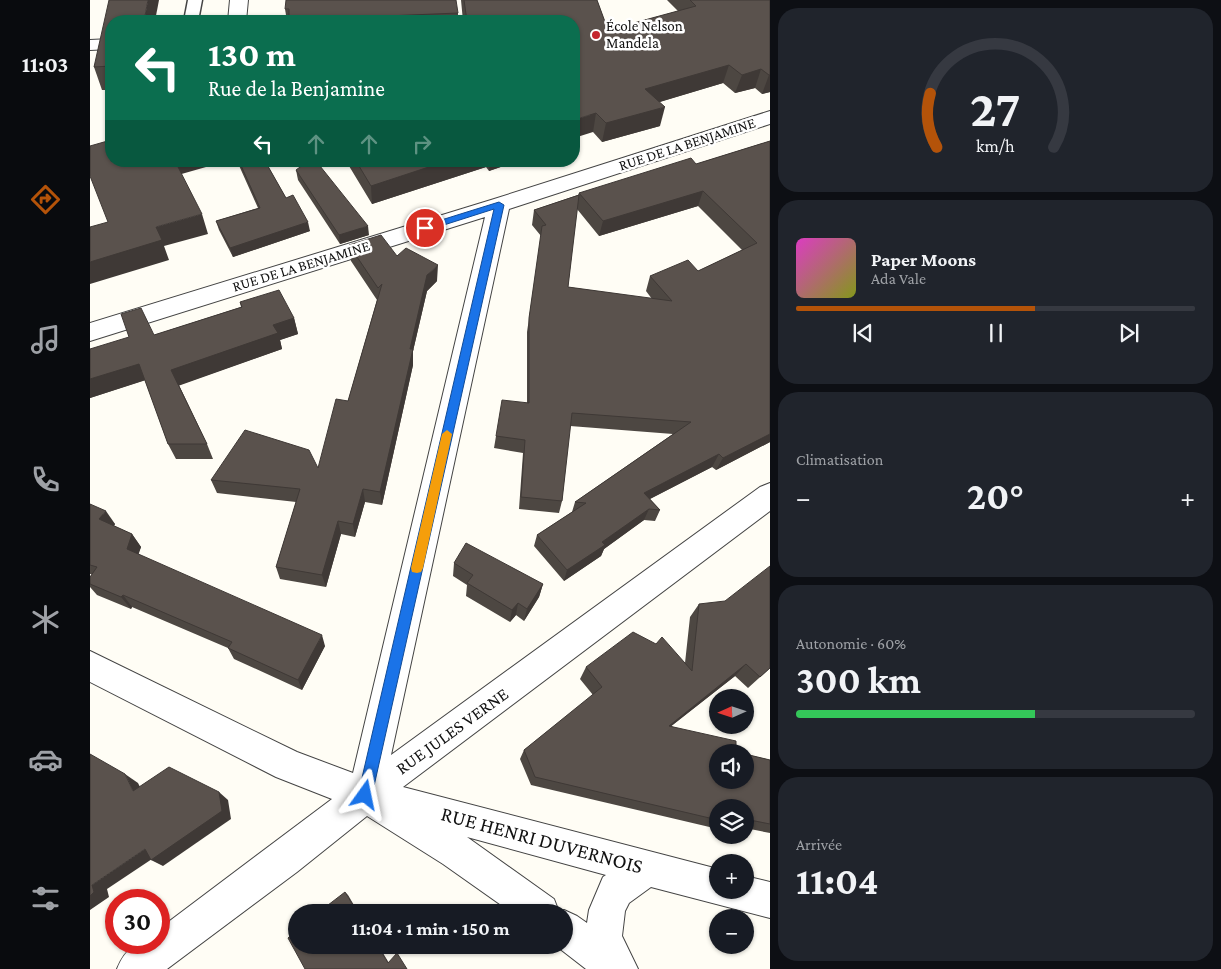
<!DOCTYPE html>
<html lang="fr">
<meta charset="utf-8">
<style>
:root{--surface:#171b24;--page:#20242c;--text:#f1f3f6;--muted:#9ea1a6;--line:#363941;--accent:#b45309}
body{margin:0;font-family:"Crimson Pro",serif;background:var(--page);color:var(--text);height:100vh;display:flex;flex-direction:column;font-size:19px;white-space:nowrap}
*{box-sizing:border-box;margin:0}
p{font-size:16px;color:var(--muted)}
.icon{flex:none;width:28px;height:28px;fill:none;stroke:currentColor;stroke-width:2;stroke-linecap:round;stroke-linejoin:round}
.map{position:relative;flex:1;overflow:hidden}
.side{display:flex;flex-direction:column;gap:8px;padding:8px;background:#0d0f14;width:451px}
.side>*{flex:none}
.banner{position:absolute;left:15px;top:15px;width:475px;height:152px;border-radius:20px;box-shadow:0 1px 4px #0004;background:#0b6e4f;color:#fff;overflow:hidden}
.needle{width:32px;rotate:267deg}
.controls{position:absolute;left:619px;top:689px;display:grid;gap:10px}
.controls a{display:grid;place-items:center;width:45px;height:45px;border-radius:50%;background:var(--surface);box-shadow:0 1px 4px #0004;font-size:25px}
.speed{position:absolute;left:15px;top:889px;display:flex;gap:10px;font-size:25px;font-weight:700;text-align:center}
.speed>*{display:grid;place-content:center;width:65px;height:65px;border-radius:50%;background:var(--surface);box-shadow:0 1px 4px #0004;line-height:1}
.speed .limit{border:8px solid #d22;background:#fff;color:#111}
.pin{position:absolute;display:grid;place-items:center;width:42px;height:42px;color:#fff;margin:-21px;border:2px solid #fff;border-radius:50%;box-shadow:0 1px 5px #0007}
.me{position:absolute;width:55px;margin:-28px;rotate:12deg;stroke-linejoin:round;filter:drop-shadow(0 0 4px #0008)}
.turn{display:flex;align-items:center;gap:18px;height:105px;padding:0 20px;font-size:22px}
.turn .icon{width:65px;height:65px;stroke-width:2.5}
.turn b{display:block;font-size:35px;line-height:42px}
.lanes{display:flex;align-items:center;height:48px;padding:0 20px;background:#0003;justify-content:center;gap:25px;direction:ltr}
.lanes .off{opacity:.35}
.big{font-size:38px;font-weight:700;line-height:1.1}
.side .widget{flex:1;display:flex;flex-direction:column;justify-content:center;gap:8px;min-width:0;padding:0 18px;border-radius:20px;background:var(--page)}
.side .dial{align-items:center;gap:0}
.dial svg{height:130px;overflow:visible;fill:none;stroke:var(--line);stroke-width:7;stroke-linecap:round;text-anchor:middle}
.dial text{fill:var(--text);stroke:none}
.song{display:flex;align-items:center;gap:15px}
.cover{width:60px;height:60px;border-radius:8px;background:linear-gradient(135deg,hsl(310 70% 55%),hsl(70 70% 35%))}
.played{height:5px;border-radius:2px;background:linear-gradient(90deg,var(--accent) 60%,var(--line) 60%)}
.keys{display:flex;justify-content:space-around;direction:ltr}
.heat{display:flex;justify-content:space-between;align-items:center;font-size:28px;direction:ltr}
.charge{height:8px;border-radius:4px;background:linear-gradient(90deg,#34c759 60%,var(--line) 0)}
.trip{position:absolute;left:198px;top:904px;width:285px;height:50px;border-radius:25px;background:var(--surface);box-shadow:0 1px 4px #0004;font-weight:700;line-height:50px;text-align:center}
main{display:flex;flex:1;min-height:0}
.tab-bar{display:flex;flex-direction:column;width:90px;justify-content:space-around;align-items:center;background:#090b0e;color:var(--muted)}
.tab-bar .icon{width:35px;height:35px}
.tab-bar .current{color:var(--accent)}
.tab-bar b{font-size:22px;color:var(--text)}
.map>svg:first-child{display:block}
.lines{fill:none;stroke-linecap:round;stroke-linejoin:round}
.lane-casing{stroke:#444;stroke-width:3}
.street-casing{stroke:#444;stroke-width:2}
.lane{fill:#fff;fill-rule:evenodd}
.street{fill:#fff;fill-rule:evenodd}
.wall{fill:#4d4742;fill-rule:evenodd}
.shaded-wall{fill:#3f3936}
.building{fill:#5a524d;stroke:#3f3936}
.route{fill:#1a73e8;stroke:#114b97}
.slow{fill:#f59e0b}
.poi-dot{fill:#c4262e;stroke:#fff;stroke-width:2}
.labels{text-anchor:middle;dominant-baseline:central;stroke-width:5;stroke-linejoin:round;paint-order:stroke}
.far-poi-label{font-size:15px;fill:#111;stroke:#fff;text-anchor:start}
.far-street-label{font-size:15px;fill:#111;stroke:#fff}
.street-label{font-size:18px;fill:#111;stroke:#fff}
.near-street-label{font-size:21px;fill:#111;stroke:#fff}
</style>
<main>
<nav class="tab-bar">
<b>11:03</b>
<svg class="icon current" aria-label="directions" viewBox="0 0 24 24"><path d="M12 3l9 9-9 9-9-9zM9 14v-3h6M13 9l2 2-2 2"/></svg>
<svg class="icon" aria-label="music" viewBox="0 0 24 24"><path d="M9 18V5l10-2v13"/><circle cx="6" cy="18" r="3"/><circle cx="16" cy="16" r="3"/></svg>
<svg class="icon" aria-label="phone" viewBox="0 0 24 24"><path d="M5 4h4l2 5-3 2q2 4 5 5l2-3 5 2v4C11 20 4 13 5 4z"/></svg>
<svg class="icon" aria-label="climate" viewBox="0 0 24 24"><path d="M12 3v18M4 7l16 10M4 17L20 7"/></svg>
<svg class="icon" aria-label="car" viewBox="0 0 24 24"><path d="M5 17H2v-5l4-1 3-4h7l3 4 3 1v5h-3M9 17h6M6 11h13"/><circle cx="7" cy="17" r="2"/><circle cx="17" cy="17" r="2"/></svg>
<svg class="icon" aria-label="filters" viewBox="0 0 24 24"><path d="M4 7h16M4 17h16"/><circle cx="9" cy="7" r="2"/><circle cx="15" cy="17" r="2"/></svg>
</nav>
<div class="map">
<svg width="680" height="969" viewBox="0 0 680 969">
<rect width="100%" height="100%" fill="#fffdf5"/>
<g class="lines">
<defs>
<path id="lane" d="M98 0H112L108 21H94Z"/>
<g id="street">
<path d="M140 0H158L156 21H138Z"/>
<path d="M21 39V49L0 50V40Z"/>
<path d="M680 111V124L419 209 301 755 670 487 680 483V511L313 787 628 869V890H655V876L680 882V918L561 887 539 903 535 911 532 936 548 969H496L465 945H474V912H421L353 864 277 816 207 872 77 969H27C36 947 46 942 69 942V929L242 799 186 777 0 682V651L207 752 263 773 395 217 0 341V323L401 200ZM377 837 516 875 513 877 499 910 497 923 487 916 474 910 469 912 464 899Z"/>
</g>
</defs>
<!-- lane casing -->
<use href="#lane" class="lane-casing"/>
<!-- street casing -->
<use href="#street" class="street-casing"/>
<!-- lane -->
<use href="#lane" class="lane"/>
<!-- street -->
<use href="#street" class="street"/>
</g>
<!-- wall -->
<g class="wall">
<path d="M371 0H507L518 30 588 11 577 0H680V92L672 94 665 88 645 93 633 83 569 102 570 126 512 142 503 132 484 21H373Z"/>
<path d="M195 9 368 13V21H197Z"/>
<path d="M21 21V90H12L4 67Z"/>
<path d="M680 141V442L626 470 622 467 560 499 570 510 565 521 554 520 514 549 511 556 474 581 444 546 447 535 482 512 485 502 583 434 480 426 472 501 469 513 429 509 433 453 404 448 406 436 437 403V332L451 236 442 225 444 210 488 195 489 193 606 164ZM608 206 652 250 608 271 560 276 556 291 562 299 478 287 487 209 509 236Z"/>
<path d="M147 161H175L196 198 220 231 143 257 129 230 126 221 168 208Z"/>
<path d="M256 161H428L399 171 396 167 282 204Z"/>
<path d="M206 170 279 235 250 244 208 180Z"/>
<path d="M259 245 307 256 347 281 337 291 323 351V365L292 505 275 502 265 537 251 534 236 587 190 579 186 567 206 502 127 493 121 480 228 468 258 401 287 300 261 261Z"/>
<path d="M150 302 204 318 208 334 190 340 192 349 89 385 117 444 123 459H86L78 444 55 380 0 398V349L64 335 151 307Z"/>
<path d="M0 504 25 524 24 526 42 534 51 547 48 554 235 646 212 690 144 659 138 648 42 607 41 609 7 595 0 587V577L2 574H0Z"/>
<path d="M364 563 453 584 449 597 434 621 426 615 420 622 376 596 377 585 363 576Z"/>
<path d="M609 604 680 668 658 688 645 676 581 726 646 752 680 760V833L655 828V808H628V829L441 785 430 759 434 750 503 695 490 679 496 667 595 663 600 617Z"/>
</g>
<!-- shaded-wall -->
<g class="shaded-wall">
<path d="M58 0H69L65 21H54Z"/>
<path d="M639 65 633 83 550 108 555 89Z"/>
<path d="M671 69 665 88 645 93 652 75Z"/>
<path d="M679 75H680V92L672 94Z"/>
<path d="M575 107 570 126 512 142 516 123Z"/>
<path d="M506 113 503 132 484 138V120Z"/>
<path d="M84 161H130V163L88 175Z"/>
<path d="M357 161H396V167L282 204 281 186Z"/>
<path d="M400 161H428L399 171Z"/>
<path d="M613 191 608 206 509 236 513 221Z"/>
<path d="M112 214 118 234 74 246 79 260 0 284V262L66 227Z"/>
<path d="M218 222 220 231 143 257 140 248Z"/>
<path d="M278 226 279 235 250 244 249 235Z"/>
<path d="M348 265 347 281 337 291 323 351V365L292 505 290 492 320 349 337 275Z"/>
<path d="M204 318 208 334 190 340 192 349 88 386 81 370 183 325Z"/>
<path d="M49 364 56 380 0 398V379Z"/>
<path d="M680 434V442L626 470 633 458Z"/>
<path d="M629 454 622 467 548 505 554 493Z"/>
<path d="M273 489 275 502 265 537 263 524Z"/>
<path d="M559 509 554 520 514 549 511 556 474 581 477 570 512 542Z"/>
<path d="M16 511 25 524 19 533 9 519Z"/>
<path d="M248 521 251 534 236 587 232 575Z"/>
<path d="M42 534 51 547 46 562 37 549Z"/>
<path d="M453 584 449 597 434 621 437 609Z"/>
<path d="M33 595 42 607 41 609 31 597Z"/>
<path d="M428 603 426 615 420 622 422 610Z"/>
<path d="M232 635 235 646 212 690 208 680Z"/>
<path d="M656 664 645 676 570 735 579 726Z"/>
<path d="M35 774 48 783 56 799 43 791Z"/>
<path d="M129 792 138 800 141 819 73 866 61 860Z"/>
<path d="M55 849 68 855 17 889 19 897 0 910V896L2 885Z"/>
<path d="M255 892 258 895 268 912H267Z"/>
<path d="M287 945H288L299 963H298Z"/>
</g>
<!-- building -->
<g class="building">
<path d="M19 0H58L54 21H21V66L4 67Z"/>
<path d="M196 0H366L368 13 297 16V21H199V9H195Z"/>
<path d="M374 0H507L518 30 606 6 600 0H680V75H679L671 69 652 75 639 65 555 89 575 107 516 123 506 113 484 120V21H377Z"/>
<path d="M21 140V161H85L112 214 66 227 72 240 0 262V227L18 222 0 176V146Z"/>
<path d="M680 141V434L633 458 629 454 554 493 570 510 559 509 512 542 515 545 477 570 447 535 496 503 485 502 601 422 482 413 472 501 431 497 435 440 406 436 412 400 439 403V318L452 226 456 225 444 210 489 195 478 287 582 301 560 276 598 260 608 271 667 243 613 191 513 221 489 193 601 158 606 164Z"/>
<path d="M149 161H175L196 198 203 195 218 222 140 248 126 221 170 208Z"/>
<path d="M218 161H226L278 226 249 235 206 170Z"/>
<path d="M266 161H357L281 186Z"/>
<path d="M291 235 307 256 316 248 348 265 337 275 320 349H323L290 492 273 489 263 524 248 521 232 575 186 567 210 489 121 480 155 430 219 450 228 468 246 399 258 401 292 284 288 288 259 245Z"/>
<path d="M189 290 204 318 183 325 188 333 81 370 117 444H78L49 364 0 379V349L39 337 31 314 51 308 64 335 152 307 150 302Z"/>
<path d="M0 504 16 511 9 519 42 534 37 549 232 635 208 680 138 648 142 642 33 595 31 597 0 584V577L7 567 0 565Z"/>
<path d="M376 543 453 584 437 609 428 603 422 610 377 583 383 575 364 563Z"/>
<path d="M680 566V668L670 677 656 664 579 726 646 741V752H628V780H655V754L680 760V824L655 819V808H628V820L445 777 434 750 512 687 496 667 543 632 566 644 572 637 602 671 609 604 635 601Z"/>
<path d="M0 754 35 774 43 791 79 767 129 792 132 811 61 860 55 849 2 885 4 892 0 896Z"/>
<path d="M255 892 267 912H229Z"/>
<path d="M206 931V945H287L298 963 307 953 317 969H215L198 938Z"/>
</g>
<!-- route -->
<path class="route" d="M409 202 414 205 282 795 280 800 275 802 270 800 268 795 404 209 335 231 330 228 332 226Z"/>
<!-- slow -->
<path class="slow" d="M357 430 362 434 333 568 331 572 327 573 322 572 321 568 352 434Z"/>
<!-- markers -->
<circle class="poi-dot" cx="506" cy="35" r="5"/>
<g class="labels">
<!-- far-poi labels -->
<g class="far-poi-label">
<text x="516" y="26">École Nelson<tspan x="516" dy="17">Mandela</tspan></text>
</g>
<!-- far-street labels -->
<g class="far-street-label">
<text transform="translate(597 144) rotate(-18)">RUE DE LA BENJAMINE</text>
<text transform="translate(211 266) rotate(-17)">RUE DE LA BENJAMINE</text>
</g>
<!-- street labels -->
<g class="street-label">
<text transform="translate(362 731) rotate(-36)">RUE JULES VERNE</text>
</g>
<!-- near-street labels -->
<g class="near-street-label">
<text transform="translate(452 840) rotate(15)">RUE HENRI DUVERNOIS</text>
</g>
</g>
</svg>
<div class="controls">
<a><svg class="needle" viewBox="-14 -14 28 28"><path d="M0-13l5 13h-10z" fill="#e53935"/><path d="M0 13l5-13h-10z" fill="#9ea1a6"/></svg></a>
<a><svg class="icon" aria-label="sound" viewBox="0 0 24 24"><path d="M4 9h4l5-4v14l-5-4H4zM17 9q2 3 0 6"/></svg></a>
<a><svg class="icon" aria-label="layers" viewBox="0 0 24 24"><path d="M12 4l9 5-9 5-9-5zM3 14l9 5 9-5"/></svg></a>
<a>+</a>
<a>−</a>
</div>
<div class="speed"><div class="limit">30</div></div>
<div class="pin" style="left:335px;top:228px;background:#d93025"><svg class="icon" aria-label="arrive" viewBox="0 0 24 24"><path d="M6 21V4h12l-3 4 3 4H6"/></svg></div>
<svg class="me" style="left:275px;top:795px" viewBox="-20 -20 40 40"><path d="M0-17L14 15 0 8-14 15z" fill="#1a73e8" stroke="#fff" stroke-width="4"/></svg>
<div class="trip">11:04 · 1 min · 150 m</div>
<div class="banner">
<div class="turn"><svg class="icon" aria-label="left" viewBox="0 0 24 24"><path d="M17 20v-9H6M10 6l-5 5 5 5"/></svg><div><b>130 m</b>Rue de la Benjamine</div></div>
<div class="lanes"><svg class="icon" aria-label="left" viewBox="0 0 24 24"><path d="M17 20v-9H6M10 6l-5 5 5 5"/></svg><svg class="icon off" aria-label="ahead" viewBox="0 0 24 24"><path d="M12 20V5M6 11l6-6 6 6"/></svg><svg class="icon off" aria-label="ahead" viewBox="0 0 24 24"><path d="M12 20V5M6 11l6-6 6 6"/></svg><svg class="icon off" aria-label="right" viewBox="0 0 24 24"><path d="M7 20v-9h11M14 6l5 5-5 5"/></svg></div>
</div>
</div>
<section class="side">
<div class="widget dial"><svg viewBox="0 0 100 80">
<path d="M14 69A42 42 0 1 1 86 69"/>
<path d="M14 69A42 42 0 0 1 10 36" stroke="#b45309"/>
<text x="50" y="56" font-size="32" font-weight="700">27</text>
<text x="50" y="72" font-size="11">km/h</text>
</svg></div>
<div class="widget">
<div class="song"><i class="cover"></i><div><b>Paper Moons</b><p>Ada Vale</p></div></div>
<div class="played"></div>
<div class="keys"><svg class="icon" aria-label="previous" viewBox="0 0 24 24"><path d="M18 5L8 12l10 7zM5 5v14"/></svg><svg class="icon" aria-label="pause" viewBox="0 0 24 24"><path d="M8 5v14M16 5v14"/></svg><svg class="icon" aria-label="next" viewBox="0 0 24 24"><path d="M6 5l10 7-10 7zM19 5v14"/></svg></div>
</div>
<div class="widget"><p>Climatisation</p>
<div class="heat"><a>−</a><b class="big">20°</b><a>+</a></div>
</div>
<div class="widget"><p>Autonomie · 60%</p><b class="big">300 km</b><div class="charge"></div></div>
<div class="widget"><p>Arrivée</p><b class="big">11:04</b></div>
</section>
</main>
